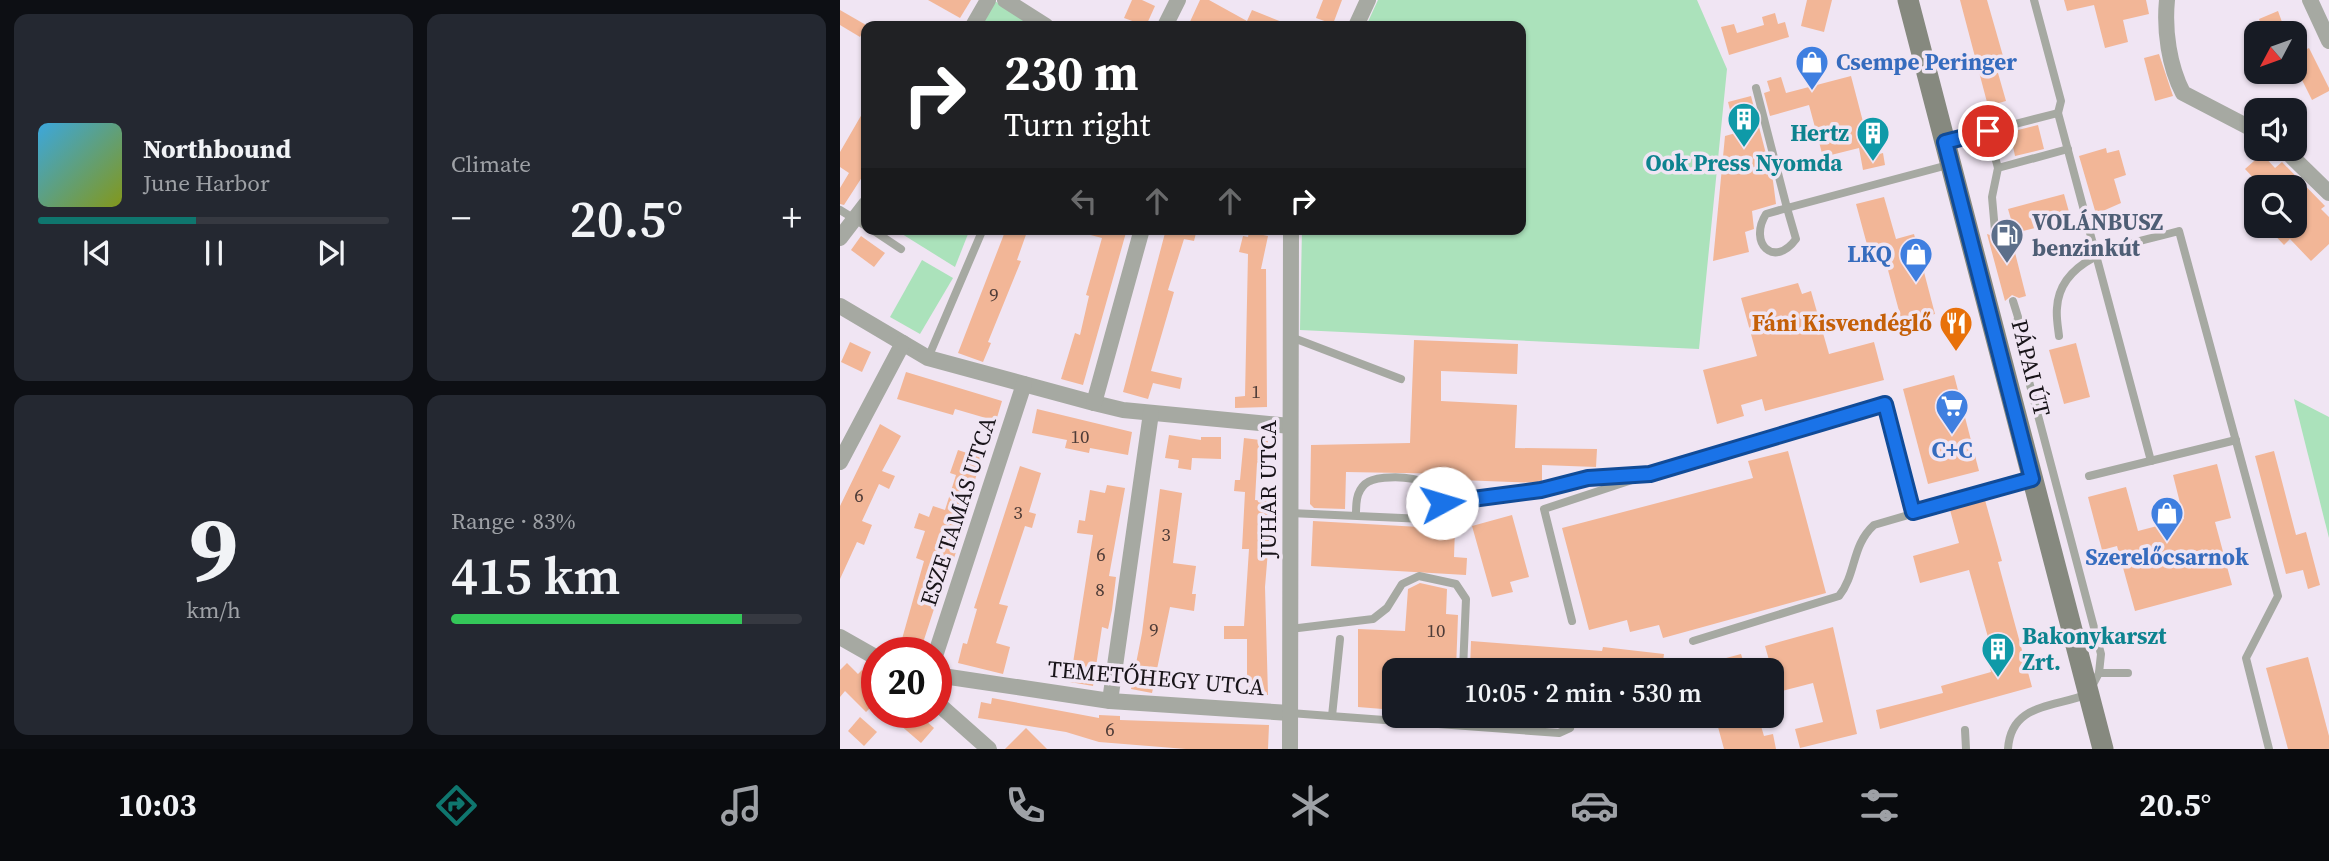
<!DOCTYPE html>
<meta charset="utf-8">
<style>
:root{--surface:#171b24;--page:#242831;--text:#f1f3f6;--muted:#9ea1a6;--line:#363941;--accent:#0f766e}
body{margin:0;font-family:"Source Serif 4",serif;background:var(--page);color:var(--text);height:100vh;display:flex;flex-direction:column;font-size:26px;white-space:nowrap}
*{box-sizing:border-box;margin:0}
p{font-size:23px;color:var(--muted)}
.icon{flex:none;width:38px;height:38px;fill:none;stroke:currentColor;stroke-width:2;stroke-linecap:round;stroke-linejoin:round}
.map{position:relative;flex:1;overflow:hidden}
.sheet{display:flex;flex-direction:column;gap:14px;padding:14px;background:#0d0f14;width:840px}
.sheet>*{flex:none}
.guide{position:absolute;left:21px;top:21px;width:665px;height:214px;border-radius:14px;box-shadow:0 2px 5px #0004;background:#202124;color:#fff;overflow:hidden}
.needle{width:46px;rotate:229deg}
.buttons{position:absolute;left:1404px;top:21px;display:grid;gap:14px}
.buttons a{display:grid;place-items:center;width:63px;height:63px;border-radius:14px;background:var(--surface);box-shadow:0 2px 5px #0004;font-size:35px}
.speed{position:absolute;left:21px;top:637px;display:flex;gap:14px;font-size:35px;font-weight:700;text-align:center}
.speed>*{display:grid;place-content:center;width:91px;height:91px;border-radius:50%;background:var(--surface);box-shadow:0 2px 5px #0004;line-height:1}
.speed .limit{border:10px solid #d22;background:#fff;color:#111}
.pin{position:absolute;display:grid;place-items:center;width:60px;height:60px;color:#fff;margin:-30px;border:4px solid #fff;border-radius:50%;box-shadow:0 2px 7px #0007}
.me{position:absolute;width:77px;margin:-38px;rotate:84deg;stroke-linejoin:round;filter:drop-shadow(0 0 5px #0008)}
.turn{display:flex;align-items:center;gap:24px;height:147px;padding:0 28px;font-size:32px}
.turn .icon{width:91px;height:91px;stroke-width:2.5}
.turn b{display:block;font-size:49px;line-height:60px}
.lanes{display:flex;align-items:center;height:66px;padding:0 28px;background:#0003;justify-content:center;gap:35px;direction:ltr}
.lanes .off{opacity:.35}
.big{font-size:52px;font-weight:600;line-height:1.1}
.sheet .card{flex:1;display:flex;flex-direction:column;justify-content:center;gap:10px;min-width:0;padding:0 24px;border-radius:14px;background:var(--page)}
.sheet .dial{align-items:center;gap:0}
.dial b{font-size:91px;line-height:1}
.song{display:flex;align-items:center;gap:21px}
.cover{width:84px;height:84px;border-radius:10px;background:linear-gradient(135deg,hsl(200 70% 55%),hsl(70 70% 35%))}
.played{height:7px;border-radius:4px;background:linear-gradient(90deg,var(--accent) 45%,var(--line) 45%)}
.keys{display:flex;justify-content:space-around;direction:ltr}
.heat{display:flex;justify-content:space-between;align-items:center;font-size:38px;direction:ltr}
.charge{height:10px;border-radius:5px;background:linear-gradient(90deg,#34c759 83%,var(--line) 0)}
.sheet .tiles{flex:1;display:grid;gap:14px;grid-template-columns:repeat(2,1fr)}
.trip{position:absolute;left:542px;top:658px;width:402px;height:70px;border-radius:14px;background:var(--surface);box-shadow:0 2px 5px #0004;font-weight:600;line-height:70px;text-align:center}
.menu{display:flex;height:112px;justify-content:space-around;align-items:center;background:#090b0e;color:var(--muted)}
.menu .icon{width:49px;height:49px}
.menu .active{color:var(--accent)}
.menu b{font-size:32px;color:var(--text)}
main{display:flex;flex:1;min-height:0}
.map>svg:first-child{display:block}
.green{fill:#abe2bb}
.building{fill:#f2b697}
.lines{fill:none;stroke-linecap:round;stroke-linejoin:round}
.lane{stroke:#a6a9a2;stroke-width:8}
.street{stroke:#a6a9a2;stroke-width:16}
.secondary{stroke:#86897f;stroke-width:21}
.route-casing{stroke:#114b97;stroke-width:18}
.route{stroke:#1a73e8;stroke-width:12}
.labels{text-anchor:middle;dominant-baseline:central;stroke-width:7;stroke-linejoin:round;paint-order:stroke}
.number-label{font-size:19px;fill:#4e3c38}
.shop-label{font-size:23px;font-weight:bold;fill:#366cbe;stroke:#f0e5f3}
.culture-label{font-size:23px;font-weight:bold;fill:#0d838f;stroke:#f0e5f3;text-anchor:end}
.service-label{font-size:23px;font-weight:bold;fill:#4e5e75;stroke:#f0e5f3;text-anchor:start}
.food-label{font-size:23px;font-weight:bold;fill:#c56008;stroke:#f0e5f3;text-anchor:end}
.street-label{font-size:23px;fill:#181419;stroke:#f0e5f3}
</style>
<main>
<section class="sheet">
<div class="tiles">
<div class="card">
<div class="song"><i class="cover"></i><div><b>Northbound</b><p>June Harbor</p></div></div>
<div class="played"></div>
<div class="keys"><svg class="icon" aria-label="previous" viewBox="0 0 24 24"><path d="M18 5L8 12l10 7zM5 5v14"/></svg><svg class="icon" aria-label="pause" viewBox="0 0 24 24"><path d="M8 5v14M16 5v14"/></svg><svg class="icon" aria-label="next" viewBox="0 0 24 24"><path d="M6 5l10 7-10 7zM19 5v14"/></svg></div>
</div>
<div class="card"><p>Climate</p>
<div class="heat"><a>−</a><b class="big">20.5°</b><a>+</a></div>
</div>
<div class="card dial"><b>9</b><p>km/h</p></div>
<div class="card"><p>Range · 83%</p><b class="big">415 km</b><div class="charge"></div></div>
</div>
</section>
<div class="map">
<svg width="1489" height="749" viewBox="0 0 1489 749">
<rect width="100%" height="100%" fill="#f0e5f3"/>
<!-- green -->
<g class="green">
<path d="M153 0 196 26H138Z"/>
<path d="M538 0H857L887 69 859 349 460 330 462 229H681V26H526Z"/>
<path d="M54 229H130L115 267Z"/>
<path d="M82 260 113 278 80 334 50 317Z"/>
<path d="M1454 399 1489 417V538Z"/>
</g>
<!-- building -->
<g class="building">
<path d="M88 0H131L120 18Z"/>
<path d="M292 0H302L315 6 306 26 284 18Z"/>
<path d="M360 0H369L407 21 412 10 452 26H348Z"/>
<path d="M483 0H502L493 24 476 18Z"/>
<path d="M967 0H992L984 32 961 26Z"/>
<path d="M1120 0H1147L1163 56 1154 59 1166 101 1148 106Z"/>
<path d="M1224 0H1306L1309 14 1283 20 1288 42 1265 48 1254 5 1227 11Z"/>
<path d="M0 10 26 25 20 37 0 25Z"/>
<path d="M1438 11 1446 33H1424L1419 19Z"/>
<path d="M935 13 938 24 945 22 949 37 889 55 881 27 894 24 897 33 924 25 922 17Z"/>
<path d="M1469 48 1489 88V91L1472 100 1454 64V55Z"/>
<path d="M1319 54 1333 96 1315 101 1304 58Z"/>
<path d="M1011 76 1032 156 1043 153 1045 165 1023 170 1019 148 983 157 969 105 930 116 924 93 930 91 927 81 941 77 946 93Z"/>
<path d="M911 96 933 181 936 204 912 211 914 229 905 232 909 252 873 261 885 136 896 133 888 102Z"/>
<path d="M26 107V171L4 205 0 204V188L9 173 0 167V152Z"/>
<path d="M1198 125 1204 149 1175 156 1170 132Z"/>
<path d="M1266 148 1267 153 1279 150 1286 175 1274 179 1281 203 1256 214 1239 156Z"/>
<path d="M1422 154 1435 168 1442 162 1485 206 1481 209 1489 217V244L1471 261 1450 239 1444 245 1426 226H1454V187H1422L1405 169Z"/>
<path d="M1224 194 1231 219 1175 233 1168 209Z"/>
<path d="M1044 197 1056 239 1074 234 1095 314 1062 322 1045 259 1032 263 1016 204Z"/>
<path d="M166 229H188L177 260 181 261 148 342 151 343 143 362 118 353Z"/>
<path d="M243 229H287L243 385 221 379 235 333 240 335 249 296 246 295 262 238 243 233Z"/>
<path d="M322 229H357L354 241 344 239 328 290 334 292 311 371 342 378 340 389 313 383 308 399 283 392 325 233Z"/>
<path d="M1169 229 1186 296 1179 298 1172 295 1165 301 1147 234 1156 237 1162 231Z"/>
<path d="M409 232 428 236 421 269H426L427 407 395 408V397L405 396 408 254 399 252 403 236 408 237Z"/>
<path d="M21 236 45 253 34 267 11 250Z"/>
<path d="M958 283 962 294 971 291 989 354 1034 342 1044 380 925 411 922 399 901 405 904 416 877 424 863 370 917 356 901 298Z"/>
<path d="M574 340 678 344 677 374 601 371V401L677 405 675 448 757 449 756 467 702 465V483L619 480 617 474 506 472 505 509 474 508 470 504 471 445 570 443Z"/>
<path d="M10 342 31 352 22 372 1 362Z"/>
<path d="M1236 343 1250 397 1224 404 1209 350Z"/>
<path d="M66 372 162 401 156 421 115 409 113 415 57 399Z"/>
<path d="M1114 375 1139 471 1088 484 1063 389Z"/>
<path d="M197 409 292 432 288 455 250 448 249 453 225 448 227 440 192 433Z"/>
<path d="M40 424 61 436 42 471 55 476 49 489 39 484 22 521 32 525 24 545 17 542 0 579V506Z"/>
<path d="M329 435 361 440V437H381V459L352 458 351 470 338 468 339 460 325 458Z"/>
<path d="M404 438 428 441 425 464 417 463 415 500 428 501 427 525 430 526 425 587 428 695 407 694V639H384V626H404L409 549H402L405 492 394 491 395 480H400Z"/>
<path d="M118 450 142 458 113 548 117 549 110 570 107 569 80 652 60 646 84 561 76 558 85 531 74 528 79 513 89 517 93 506 105 510 116 475 110 473Z"/>
<path d="M948 451 986 593 823 638 819 625 790 632 787 620 749 630 722 528 913 478 908 461Z"/>
<path d="M1434 451 1456 535 1466 532 1480 585 1468 589 1463 570 1446 574 1415 456Z"/>
<path d="M1377 464 1391 518 1375 522 1392 585 1295 611 1277 546 1262 550 1248 497 1286 487 1298 531 1344 519 1333 475Z"/>
<path d="M180 466 201 473 189 512 196 514 192 528 185 526 159 604 168 606 156 643 170 647 163 674 118 663 123 643 127 644 137 609 134 608Z"/>
<path d="M267 485 285 488 269 576 276 577 272 610 268 629 262 627 253 686 230 682 253 535 237 533 239 520 245 521 250 490 265 493Z"/>
<path d="M320 489 342 493 333 563 356 566 352 594H356L354 611 330 607 312 693 291 689 302 633Z"/>
<path d="M1145 500 1162 561 1158 562 1192 687 1040 729 1036 710 1103 693 1101 686 1151 672 1149 664 1155 662 1129 570 1080 583 1073 556 1119 543 1110 510Z"/>
<path d="M672 515 689 577 670 582 673 592 652 597 632 526Z"/>
<path d="M473 521 615 529 614 557 627 558 626 575 471 566Z"/>
<path d="M580 583 607 589 606 614 618 615 616 670H555V710L518 707V629L565 631 568 589Z"/>
<path d="M993 627 1017 734 960 748 955 729 983 722 973 683 938 692 925 646Z"/>
<path d="M631 641 762 651 763 647 824 654 822 670 683 660 682 670H630Z"/>
<path d="M901 654 906 670H854L853 667Z"/>
<path d="M1468 657 1489 736V749H1448L1426 668Z"/>
<path d="M7 663 18 674 22 670 37 685V701L26 712 5 691 0 697V670Z"/>
<path d="M152 698 259 718V715L280 716V720L429 725 428 749H346L259 742 226 732 138 718 141 702 151 704Z"/>
<path d="M57 712H76L94 728 81 743 52 718Z"/>
<path d="M875 716H918L924 736 933 734 936 749H884Z"/>
<path d="M20 717 37 732 24 746 8 731Z"/>
<path d="M186 728 207 749H165Z"/>
</g>
<g class="lines">
<!-- lane -->
<g class="lane">
<path d="M1194 0 1221 101 1218 113 1311 461"/>
<path d="M916 88 947 208 1108 165"/>
<path d="M1148 131 1158 168 1152 197 1155 231"/>
<path d="M1106 142 1218 113"/>
<path d="M1158 168 1228 149"/>
<path d="M947 208 956 239C934 269 908 243 926 214Z"/>
<path d="M0 210 26 226"/>
<path d="M31 229 61 249"/>
<path d="M1219 336C1218 327 1216 317 1217 308 1220 252 1297 243 1339 231L1438 596 1406 658 1429 749"/>
<path d="M451 337 561 379"/>
<path d="M88 358 143 229"/>
<path d="M1249 476 1396 440"/>
<path d="M602 503 701 490 748 478 810 474 1045 404 1073 511"/>
<path d="M450 513 584 519 599 512C615 473 538 472 525 484 516 492 516 504 516 515"/>
<path d="M732 621 704 509 798 478"/>
<path d="M450 629 533 619 547 608 562 584 579 576 616 584 626 599 623 670"/>
<path d="M853 641 999 596C1017 573 1011 546 1034 525L1192 479"/>
<path d="M1259 673H1288"/>
<path d="M450 713 719 733 730 728"/>
<path d="M492 716 500 639"/>
<path d="M1125 730 1126 749"/>
<path d="M1168 749C1171 703 1213 708 1248 694L1259 673 1261 654 1176 332 1178 317 1173 301"/>
</g>
<!-- street -->
<g class="street">
<path d="M165 0 206 26"/>
<path d="M1327 0C1324 30 1329 66 1343 93L1416 131"/>
<path d="M1470 0 1489 41"/>
<path d="M133 26 148 0"/>
<path d="M325 26 338 0"/>
<path d="M516 26 528 0"/>
<path d="M1444 149 1489 193"/>
<path d="M0 238 26 204"/>
<path d="M0 306 88 358 254 403 283 410 450 426"/>
<path d="M254 403 302 229"/>
<path d="M0 462 63 343"/>
<path d="M0 637 37 658"/>
<path d="M96 653 184 384"/>
<path d="M96 675 270 701 450 713"/>
<path d="M270 701 311 413"/>
<path d="M96 702 149 749"/>
<path d="M450 749 451 229"/>
</g>
<!-- secondary -->
<path class="secondary" d="M1068 0 1263 749"/>
</g>
<g class="lines">
<defs>
<path id="route" d="M602 503 701 490 748 478 810 474 1045 404 1073 512 1192 479 1105 142 1148 131"/>
</defs>
<!-- route casing -->
<use href="#route" class="route-casing"/>
<!-- route -->
<use href="#route" class="route"/>
</g>
<!-- icons -->
<defs>
<symbol id="shop-pin" viewBox="-11 -11 22 30"><path d="M0 17L-7.5 6A9.5 9.5 0 1 1 7.5 6Z" fill="#3f7fe0" stroke="#f0e5f3"/><path d="M-5-2.5h2.3a2.7 3.5 0 0 1 5.4 0H5L5.5 6h-11ZM-1.5-2.5h3a1.5 2.3 0 0 0-3 0Z" fill="#fff"/></symbol>
<symbol id="building-pin" viewBox="-11 -11 22 30"><path d="M0 17L-7.5 6A9.5 9.5 0 1 1 7.5 6Z" fill="#0f9aa8" stroke="#f0e5f3"/><path d="M-4-6H4V6H1V3H-1V6H-4ZM-2.5-4.3h1.7v1.8h-1.7ZM.8-4.3h1.7v1.8H.8ZM-2.5-1h1.7V.8h-1.7ZM.8-1h1.7V.8H.8Z" fill="#fff"/></symbol>
<symbol id="fuel-pin" viewBox="-11 -11 22 30"><path d="M0 17L-7.5 6A9.5 9.5 0 1 1 7.5 6Z" fill="#5c6f8a" stroke="#f0e5f3"/><path d="M-5.5-6h7V0h2V4h1.3V-2.5L3-4.5l.8-.8L6-3V5H2.5V1h-1V6h-7ZM-4.2-4.7v3.2H.2V-4.7Z" fill="#fff"/></symbol>
<symbol id="restaurant-pin" viewBox="-11 -11 22 30"><path d="M0 17L-7.5 6A9.5 9.5 0 1 1 7.5 6Z" fill="#e8710a" stroke="#f0e5f3"/><path d="M-5-6h1v4h1v-4h1v4h1v-4h1v5L-1.5 .5V6h-2V.5L-5-1ZM5-6V6H3V1.5H1.5Q1.5-4 5-6Z" fill="#fff"/></symbol>
<symbol id="supermarket-pin" viewBox="-11 -11 22 30"><path d="M0 17L-7.5 6A9.5 9.5 0 1 1 7.5 6Z" fill="#3f7fe0" stroke="#f0e5f3"/><path d="M-6-5.5h2.5l.6 2H6L4.5 2H-2.5L-4.4-4H-6ZM-1.5 3.2a1.3 1.3 0 1 0 .1 0ZM3 3.2a1.3 1.3 0 1 0 .1 0Z" fill="#fff"/></symbol>
</defs>
<g fill-rule="evenodd">
<use href="#shop-pin" x="953" y="43" width="38" height="52"/>
<use href="#building-pin" x="885" y="100" width="38" height="52"/>
<use href="#building-pin" x="1014" y="114" width="38" height="52"/>
<use href="#fuel-pin" x="1148" y="216" width="38" height="52"/>
<use href="#shop-pin" x="1057" y="235" width="38" height="52"/>
<use href="#restaurant-pin" x="1097" y="304" width="38" height="52"/>
<use href="#supermarket-pin" x="1093" y="387" width="38" height="52"/>
<use href="#shop-pin" x="1308" y="494" width="38" height="52"/>
<use href="#building-pin" x="1139" y="630" width="38" height="52"/>
</g>
<g class="labels">
<!-- number labels -->
<g class="number-label">
<text x="154" y="294">9</text>
<text x="416" y="391">1</text>
<text x="240" y="436">10</text>
<text x="19" y="495">6</text>
<text x="178" y="512">3</text>
<text x="326" y="534">3</text>
<text x="261" y="554">6</text>
<text x="260" y="589">8</text>
<text x="314" y="629">9</text>
<text x="596" y="630">10</text>
<text x="270" y="729">6</text>
</g>
<!-- shop labels -->
<g class="shop-label">
<text x="996" y="62" text-anchor="start">Csempe Peringer</text>
<text x="1052" y="254" text-anchor="end">LKQ</text>
<text x="1112" y="450">C+C</text>
<text x="1327" y="557">Szerelőcsarnok</text>
</g>
<!-- culture labels -->
<g class="culture-label">
<text x="1009" y="133">Hertz</text>
<text x="904" y="163" text-anchor="middle">Ook Press Nyomda</text>
<text x="1182" y="636" text-anchor="start">Bakonykarszt<tspan x="1182" dy="26">Zrt.</tspan></text>
</g>
<!-- service labels -->
<g class="service-label">
<text x="1192" y="222">VOLÁNBUSZ<tspan x="1192" dy="26">benzinkút</tspan></text>
</g>
<!-- food labels -->
<g class="food-label">
<text x="1092" y="323">Fáni Kisvendéglő</text>
</g>
<!-- street labels -->
<g class="street-label">
<text transform="translate(1191 368) rotate(76)">PÁPAI ÚT</text>
<text transform="translate(428 489) rotate(-90)">JUHAR UTCA</text>
<text transform="translate(118 511) rotate(-72)">ESZE TAMÁS UTCA</text>
<text transform="translate(316 678) rotate(5)">TEMETŐHEGY UTCA</text>
</g>
</g>
</svg>
<div class="buttons">
<a><svg class="needle" viewBox="-14 -14 28 28"><path d="M0-13l5 13h-10z" fill="#e53935"/><path d="M0 13l5-13h-10z" fill="#9ea1a6"/></svg></a>
<a><svg class="icon" aria-label="sound" viewBox="0 0 24 24"><path d="M4 9h4l5-4v14l-5-4H4zM17 9q2 3 0 6"/></svg></a>
<a><svg class="icon" aria-label="search" viewBox="0 0 24 24"><circle cx="10" cy="10" r="6"/><path d="M15 15l6 6"/></svg></a>
</div>
<div class="speed"><div class="limit">20</div></div>
<div class="pin" style="left:1148px;top:131px;background:#d93025"><svg class="icon" aria-label="arrive" viewBox="0 0 24 24"><path d="M6 21V4h12l-3 4 3 4H6"/></svg></div>
<svg class="me" style="left:602px;top:503px" viewBox="-20 -20 40 40"><circle r="19" fill="#fff"/><path d="M0-13L10 11 0 6-10 11z" fill="#1a73e8"/></svg>
<div class="trip">10:05 · 2 min · 530 m</div>
<div class="guide">
<div class="turn"><svg class="icon" aria-label="right" viewBox="0 0 24 24"><path d="M7 20v-9h11M14 6l5 5-5 5"/></svg><div><b>230 m</b>Turn right</div></div>
<div class="lanes"><svg class="icon off" aria-label="left" viewBox="0 0 24 24"><path d="M17 20v-9H6M10 6l-5 5 5 5"/></svg><svg class="icon off" aria-label="ahead" viewBox="0 0 24 24"><path d="M12 20V5M6 11l6-6 6 6"/></svg><svg class="icon off" aria-label="ahead" viewBox="0 0 24 24"><path d="M12 20V5M6 11l6-6 6 6"/></svg><svg class="icon" aria-label="right" viewBox="0 0 24 24"><path d="M7 20v-9h11M14 6l5 5-5 5"/></svg></div>
</div>
</div>
</main>
<nav class="menu">
<b>10:03</b>
<svg class="icon active" aria-label="directions" viewBox="0 0 24 24"><path d="M12 3l9 9-9 9-9-9zM9 14v-3h6M13 9l2 2-2 2"/></svg>
<svg class="icon" aria-label="music" viewBox="0 0 24 24"><path d="M9 18V5l10-2v13"/><circle cx="6" cy="18" r="3"/><circle cx="16" cy="16" r="3"/></svg>
<svg class="icon" aria-label="phone" viewBox="0 0 24 24"><path d="M5 4h4l2 5-3 2q2 4 5 5l2-3 5 2v4C11 20 4 13 5 4z"/></svg>
<svg class="icon" aria-label="climate" viewBox="0 0 24 24"><path d="M12 3v18M4 7l16 10M4 17L20 7"/></svg>
<svg class="icon" aria-label="car" viewBox="0 0 24 24"><path d="M5 17H2v-5l4-1 3-4h7l3 4 3 1v5h-3M9 17h6M6 11h13"/><circle cx="7" cy="17" r="2"/><circle cx="17" cy="17" r="2"/></svg>
<svg class="icon" aria-label="filters" viewBox="0 0 24 24"><path d="M4 7h16M4 17h16"/><circle cx="9" cy="7" r="2"/><circle cx="15" cy="17" r="2"/></svg>
<b>20.5°</b>
</nav>
